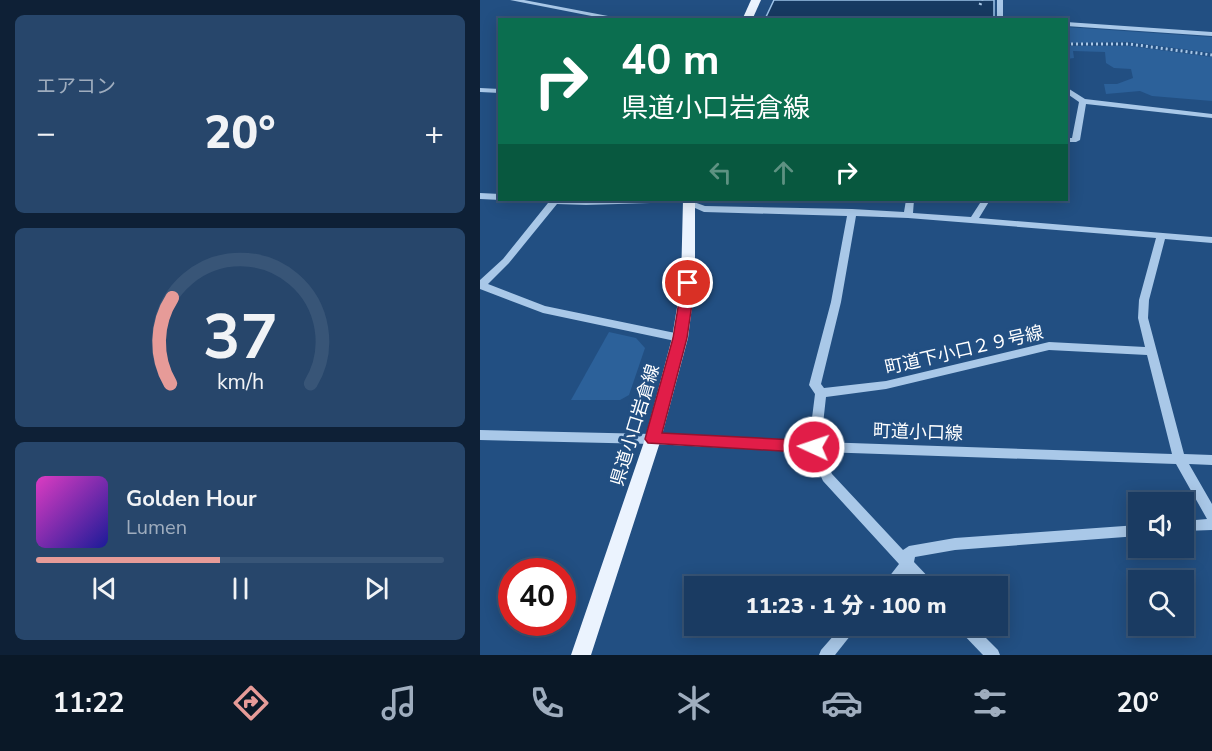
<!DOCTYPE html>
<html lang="ja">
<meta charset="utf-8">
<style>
:root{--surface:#1a3b62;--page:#27466b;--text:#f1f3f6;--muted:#9fadbe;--line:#385577;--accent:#e69b98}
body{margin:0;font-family:"Nunito Sans","Noto Sans JP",sans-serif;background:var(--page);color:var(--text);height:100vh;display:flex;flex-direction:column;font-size:22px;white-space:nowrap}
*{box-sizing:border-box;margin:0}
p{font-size:20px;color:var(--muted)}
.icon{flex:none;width:33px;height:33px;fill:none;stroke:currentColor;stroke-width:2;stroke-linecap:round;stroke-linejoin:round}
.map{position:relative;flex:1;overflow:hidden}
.side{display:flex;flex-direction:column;gap:15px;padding:15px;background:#0e2036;width:480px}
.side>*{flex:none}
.guide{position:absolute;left:18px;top:18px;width:570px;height:183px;border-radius:0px;box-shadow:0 3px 15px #0003,0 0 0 2px var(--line);background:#0b6e4f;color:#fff;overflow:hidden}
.controls{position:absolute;left:648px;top:492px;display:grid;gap:12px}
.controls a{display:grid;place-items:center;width:66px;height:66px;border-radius:0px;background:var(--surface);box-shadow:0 3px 15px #0003,0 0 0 2px var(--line);font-size:30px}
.speed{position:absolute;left:18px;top:558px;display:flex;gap:12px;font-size:30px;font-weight:700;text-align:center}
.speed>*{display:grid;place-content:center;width:78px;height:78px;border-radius:50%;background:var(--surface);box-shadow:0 3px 15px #0003,0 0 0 2px var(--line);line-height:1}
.speed .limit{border:9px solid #d22;background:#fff;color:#111}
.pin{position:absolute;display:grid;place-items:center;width:51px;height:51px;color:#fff;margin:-26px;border:3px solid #fff;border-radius:50%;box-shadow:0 2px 6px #0007}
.me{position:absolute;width:66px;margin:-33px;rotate:273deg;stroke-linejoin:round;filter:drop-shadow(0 0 4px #0008)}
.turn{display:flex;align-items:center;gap:21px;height:126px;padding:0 24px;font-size:27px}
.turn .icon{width:78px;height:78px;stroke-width:2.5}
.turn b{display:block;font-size:42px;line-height:51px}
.lanes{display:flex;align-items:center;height:57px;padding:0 24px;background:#0003;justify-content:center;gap:30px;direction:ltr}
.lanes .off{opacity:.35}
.big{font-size:45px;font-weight:800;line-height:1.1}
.side .tile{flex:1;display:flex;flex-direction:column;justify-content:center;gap:9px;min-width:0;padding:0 21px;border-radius:9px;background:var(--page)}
.side .dial{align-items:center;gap:0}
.dial svg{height:156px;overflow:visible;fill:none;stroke:var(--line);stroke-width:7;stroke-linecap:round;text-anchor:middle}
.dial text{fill:var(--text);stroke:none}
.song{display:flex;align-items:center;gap:18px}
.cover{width:72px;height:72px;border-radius:9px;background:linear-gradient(135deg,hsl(310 70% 55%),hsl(240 70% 35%))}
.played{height:6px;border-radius:3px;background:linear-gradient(90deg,var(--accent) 45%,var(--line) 45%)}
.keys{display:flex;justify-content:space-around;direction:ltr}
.heat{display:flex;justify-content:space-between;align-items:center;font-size:33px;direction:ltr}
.trip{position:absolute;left:204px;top:576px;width:324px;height:60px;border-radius:0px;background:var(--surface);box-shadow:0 3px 15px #0003,0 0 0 2px var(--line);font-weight:800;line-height:60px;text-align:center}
.tab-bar{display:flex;height:96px;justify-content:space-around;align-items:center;background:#0a1827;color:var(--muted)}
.tab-bar .icon{width:42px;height:42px}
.tab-bar .active{color:var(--accent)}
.tab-bar b{font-size:27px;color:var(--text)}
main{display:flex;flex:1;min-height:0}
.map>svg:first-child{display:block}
.green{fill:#2c619a}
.water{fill:#173a62;stroke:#9dc3e9;stroke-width:1.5}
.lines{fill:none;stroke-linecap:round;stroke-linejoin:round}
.path{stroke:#a9c8e8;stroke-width:3;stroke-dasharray:2 3;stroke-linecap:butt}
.minor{fill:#a9c8e8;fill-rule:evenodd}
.major{fill:#ebf3fe;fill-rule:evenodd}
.route{fill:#e11d48;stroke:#92132f;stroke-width:1.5}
.labels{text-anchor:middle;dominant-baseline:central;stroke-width:6;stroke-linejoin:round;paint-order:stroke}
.street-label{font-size:18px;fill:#fff;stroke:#224f82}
</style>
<main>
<section class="side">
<div class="tile"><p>エアコン</p>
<div class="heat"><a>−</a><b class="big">20°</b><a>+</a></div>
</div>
<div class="tile dial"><svg viewBox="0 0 100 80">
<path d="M14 69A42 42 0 1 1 86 69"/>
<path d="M14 69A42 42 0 0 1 15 25" stroke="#e69b98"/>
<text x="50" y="56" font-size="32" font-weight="700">37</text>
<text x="50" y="72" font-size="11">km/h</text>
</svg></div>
<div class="tile">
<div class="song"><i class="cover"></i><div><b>Golden Hour</b><p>Lumen</p></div></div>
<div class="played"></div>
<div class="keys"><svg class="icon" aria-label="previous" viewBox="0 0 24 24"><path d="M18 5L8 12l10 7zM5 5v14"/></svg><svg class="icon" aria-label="pause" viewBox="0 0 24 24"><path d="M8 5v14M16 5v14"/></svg><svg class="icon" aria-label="next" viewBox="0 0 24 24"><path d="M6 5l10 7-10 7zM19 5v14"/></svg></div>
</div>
</section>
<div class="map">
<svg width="732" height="655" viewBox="0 0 732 655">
<rect width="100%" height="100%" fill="#224f82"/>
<!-- green -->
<g class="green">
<path d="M586 27 732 37V53L648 42 587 43Z"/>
<path d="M587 46H650L732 57V101L672 96 660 91 626 94 624 84H637L653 78 651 69 634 68 626 63 625 52 593 51 594 58 587 59Z"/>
<path d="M129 332 156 338 165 348 149 395 140 400H91Z"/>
</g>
<!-- water -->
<path class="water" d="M294 0H514V19H285Z"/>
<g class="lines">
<!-- path -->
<g class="path">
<path d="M500 5 502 0"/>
<path d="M586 44H649L732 55"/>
</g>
<!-- minor -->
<g class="minor">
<path d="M30 0H44L149 20H132Z"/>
<path d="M517 0H523V18L525 20 517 19Z"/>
<path d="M586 22 732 32V36L586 26Z"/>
<path d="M586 87 605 99 732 114V118L606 104 600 140 596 142H586V138H592L599 102 586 93Z"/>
<path d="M0 88 20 89V93L0 92Z"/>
<path d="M0 193 20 194 21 200 0 199Z"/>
<path d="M51 200H174L170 203 106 205 77 204 29 263 8 284 65 306 200 334 205 338 204 341 200 342 63 313 0 289V280L23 259 68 203H55Z"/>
<path d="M197 200H208L225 206 372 209 424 212 426 200H434L433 213 491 217 502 200H510L499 218 732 237V243L685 239 669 300 668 318 704 454 732 455V465L709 464 732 504V530L704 531V521L727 519 696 464 342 452 352 474 423 550 429 546 475 538 658 525V536L475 550 435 557 434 562 453 582 455 586H440L428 574 418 586H403L405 582 419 564 343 481 330 452 173 444 0 440V430L173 434 329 442 335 394 329 385 351 302 367 216 224 212ZM376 216 428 218 676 238 659 300 658 318 665 347 569 342 406 381 344 388 341 384 361 302ZM569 350 667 355 692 454 341 442 346 397 406 389Z"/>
<path d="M362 626H378L355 655H339L341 650Z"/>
<path d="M478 626H494L518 650 520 655H503L480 631Z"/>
</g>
<!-- major -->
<g class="major">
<path d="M271 0H281L272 20H262Z"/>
<path d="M203 200H215V283L208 338 181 439 111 655H91L165 439 192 338 201 283Z"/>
</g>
</g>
<!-- route -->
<path class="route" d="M208 279 215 283 207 338 182 433 334 441 339 443 342 447 339 451 334 453 168 443 165 439 193 338 202 283Z"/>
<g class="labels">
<!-- street labels -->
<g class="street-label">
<text transform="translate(484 350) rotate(-13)">町道下小口２９号線</text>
<text transform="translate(155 425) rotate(-73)">県道小口岩倉線</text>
<text transform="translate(438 432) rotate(2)">町道小口線</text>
</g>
</g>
</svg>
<div class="controls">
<a><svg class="icon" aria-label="sound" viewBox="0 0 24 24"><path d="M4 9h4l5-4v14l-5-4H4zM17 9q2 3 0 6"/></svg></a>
<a><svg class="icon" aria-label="search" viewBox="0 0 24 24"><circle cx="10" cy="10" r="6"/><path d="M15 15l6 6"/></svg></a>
</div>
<div class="speed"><div class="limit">40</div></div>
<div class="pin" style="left:208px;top:283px;background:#d93025"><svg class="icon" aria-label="arrive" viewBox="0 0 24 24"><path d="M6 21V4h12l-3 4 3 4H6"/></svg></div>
<svg class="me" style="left:334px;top:447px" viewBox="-20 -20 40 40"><circle r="17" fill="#e11d48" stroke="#fff" stroke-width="3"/><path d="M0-11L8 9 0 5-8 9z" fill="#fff"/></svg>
<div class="trip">11:23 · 1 分 · 100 m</div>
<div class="guide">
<div class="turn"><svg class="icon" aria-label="right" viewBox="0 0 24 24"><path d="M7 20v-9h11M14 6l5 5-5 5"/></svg><div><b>40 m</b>県道小口岩倉線</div></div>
<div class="lanes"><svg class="icon off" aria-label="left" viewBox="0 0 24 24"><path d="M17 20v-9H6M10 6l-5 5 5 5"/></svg><svg class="icon off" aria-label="ahead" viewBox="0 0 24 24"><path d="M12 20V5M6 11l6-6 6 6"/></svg><svg class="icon" aria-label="right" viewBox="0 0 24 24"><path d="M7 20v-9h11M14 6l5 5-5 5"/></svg></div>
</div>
</div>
</main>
<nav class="tab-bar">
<b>11:22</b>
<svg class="icon active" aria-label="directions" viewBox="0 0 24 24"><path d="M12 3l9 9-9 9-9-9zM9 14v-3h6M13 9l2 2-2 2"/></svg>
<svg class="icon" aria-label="music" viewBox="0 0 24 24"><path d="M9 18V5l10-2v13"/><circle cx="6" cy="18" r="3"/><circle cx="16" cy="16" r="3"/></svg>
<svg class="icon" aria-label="phone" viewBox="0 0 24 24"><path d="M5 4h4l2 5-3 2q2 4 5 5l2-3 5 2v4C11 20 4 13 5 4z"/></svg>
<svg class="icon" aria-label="climate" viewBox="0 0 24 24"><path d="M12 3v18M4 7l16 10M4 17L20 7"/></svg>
<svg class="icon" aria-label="car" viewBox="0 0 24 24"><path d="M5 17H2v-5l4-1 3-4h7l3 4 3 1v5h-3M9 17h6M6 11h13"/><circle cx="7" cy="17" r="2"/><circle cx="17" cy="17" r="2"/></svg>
<svg class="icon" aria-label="filters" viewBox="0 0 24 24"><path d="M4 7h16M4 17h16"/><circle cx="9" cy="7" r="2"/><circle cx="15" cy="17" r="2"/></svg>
<b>20°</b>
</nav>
